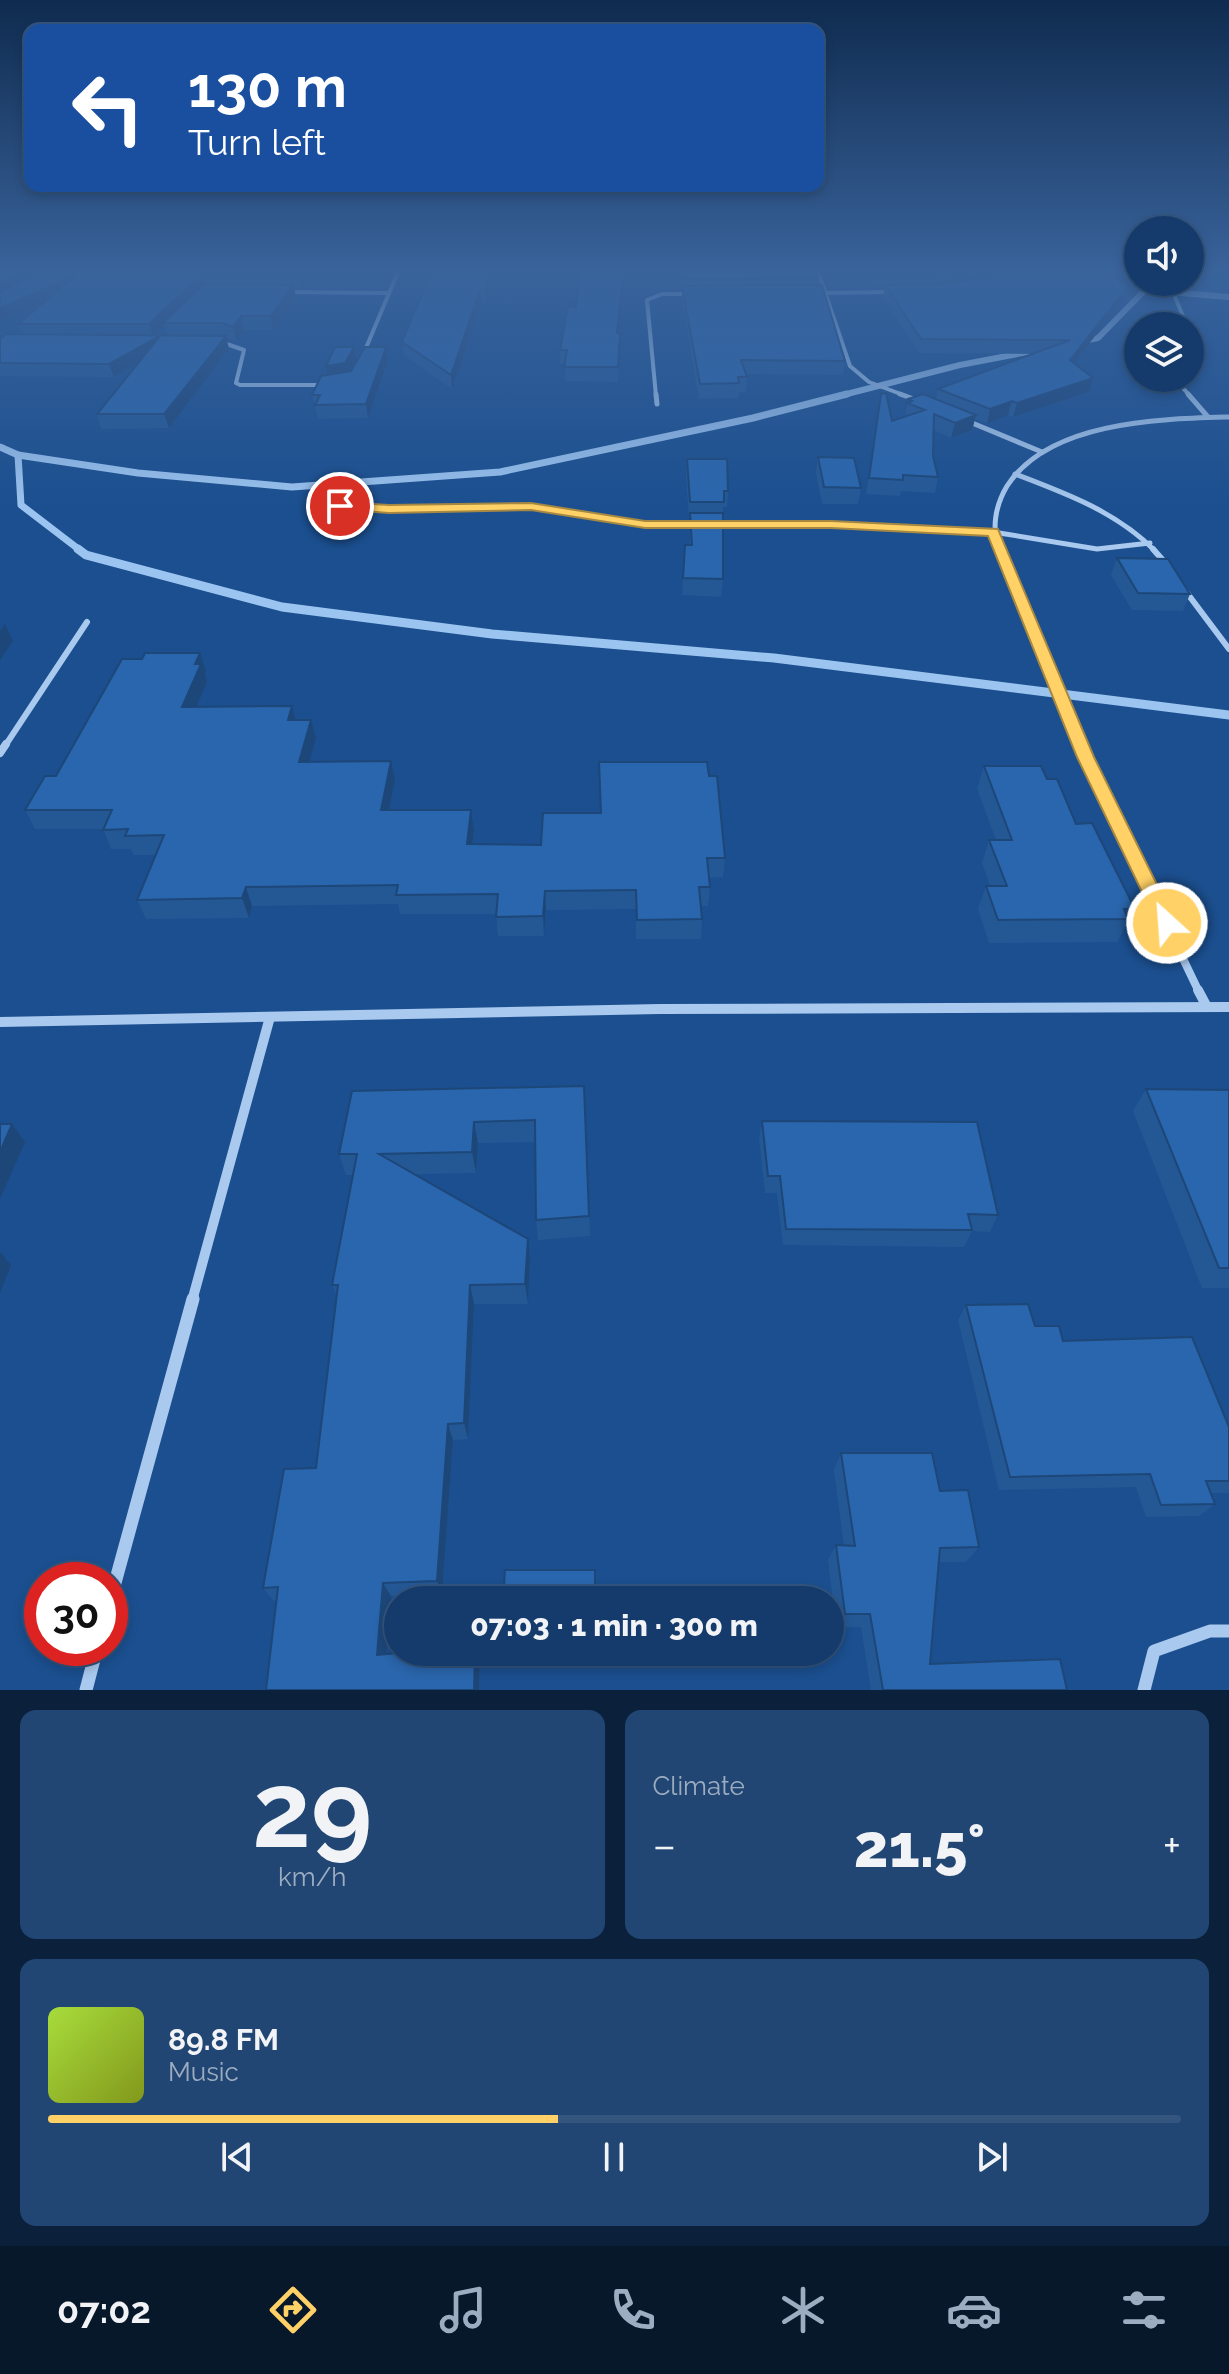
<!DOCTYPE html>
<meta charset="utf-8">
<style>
:root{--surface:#143b6b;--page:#214673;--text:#f1f3f6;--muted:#9dadc1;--line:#33557e;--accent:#ffd166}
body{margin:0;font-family:Raleway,sans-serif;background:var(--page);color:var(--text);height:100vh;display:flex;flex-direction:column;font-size:30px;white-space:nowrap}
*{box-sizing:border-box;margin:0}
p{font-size:26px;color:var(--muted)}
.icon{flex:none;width:44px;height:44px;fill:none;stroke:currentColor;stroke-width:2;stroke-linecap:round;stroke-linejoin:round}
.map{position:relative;height:1690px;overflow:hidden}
.side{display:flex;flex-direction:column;gap:20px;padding:20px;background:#0b203b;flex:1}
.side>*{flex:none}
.hud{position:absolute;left:24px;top:24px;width:800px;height:168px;border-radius:16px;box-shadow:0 4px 12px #0003,0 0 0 2px var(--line);background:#1a4fa0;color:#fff;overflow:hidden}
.tools{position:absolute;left:1124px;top:216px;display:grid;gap:16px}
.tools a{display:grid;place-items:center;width:80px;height:80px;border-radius:50%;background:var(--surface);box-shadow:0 4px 12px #0003,0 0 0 2px var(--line);font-size:40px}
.speed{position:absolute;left:24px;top:1562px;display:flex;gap:16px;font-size:40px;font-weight:700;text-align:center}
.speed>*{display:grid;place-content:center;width:104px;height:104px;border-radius:50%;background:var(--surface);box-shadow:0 4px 12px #0003,0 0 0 2px var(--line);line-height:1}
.speed .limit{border:12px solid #d22;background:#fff;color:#111}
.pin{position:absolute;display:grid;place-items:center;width:68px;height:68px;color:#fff;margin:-34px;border:4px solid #fff;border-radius:50%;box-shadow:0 2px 8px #0007}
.me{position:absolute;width:88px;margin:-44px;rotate:334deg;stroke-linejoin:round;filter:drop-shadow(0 0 6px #0008)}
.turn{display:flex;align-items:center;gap:28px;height:168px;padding:0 32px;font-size:36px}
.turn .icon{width:104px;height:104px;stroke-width:2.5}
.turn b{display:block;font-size:56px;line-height:68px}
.big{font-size:60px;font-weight:800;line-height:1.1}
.side .tile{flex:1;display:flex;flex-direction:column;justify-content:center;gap:12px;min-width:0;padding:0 28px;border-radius:16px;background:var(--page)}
.side .dial{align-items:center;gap:0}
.dial b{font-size:104px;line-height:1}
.song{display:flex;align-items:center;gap:24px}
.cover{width:96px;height:96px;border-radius:12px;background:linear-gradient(135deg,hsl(80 70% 55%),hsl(70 70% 35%))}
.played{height:8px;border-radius:4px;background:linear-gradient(90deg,var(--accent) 45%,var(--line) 45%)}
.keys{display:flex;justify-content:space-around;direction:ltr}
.heat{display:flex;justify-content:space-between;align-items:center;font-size:44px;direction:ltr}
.side .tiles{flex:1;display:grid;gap:20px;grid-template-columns:1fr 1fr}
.tile:last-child{grid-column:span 2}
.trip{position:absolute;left:384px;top:1586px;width:460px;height:80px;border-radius:40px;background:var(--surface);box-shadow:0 4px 12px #0003,0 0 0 2px var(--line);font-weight:800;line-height:80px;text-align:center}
.tab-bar{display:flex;height:128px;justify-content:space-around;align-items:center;background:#08182b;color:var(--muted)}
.tab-bar .icon{width:56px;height:56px}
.tab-bar .active{color:var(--accent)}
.tab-bar b{font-size:36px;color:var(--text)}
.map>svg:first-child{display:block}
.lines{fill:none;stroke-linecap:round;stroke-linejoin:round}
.stream-far2{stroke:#9cc4f0;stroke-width:6}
.stream-far1{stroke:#9cc4f0;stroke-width:7}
.stream{stroke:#9cc4f0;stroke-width:9}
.minor-far5{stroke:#a9c9ee;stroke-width:4}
.minor-far4{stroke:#a9c9ee;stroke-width:5}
.minor-far3{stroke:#a9c9ee;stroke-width:6}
.minor-far2{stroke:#a9c9ee;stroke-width:8}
.minor-far1{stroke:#a9c9ee;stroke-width:10}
.minor{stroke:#a9c9ee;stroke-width:13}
.wall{fill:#245895;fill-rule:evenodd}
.shaded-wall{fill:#1d4779}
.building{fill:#2a66ad;stroke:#1d4779;stroke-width:2}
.route{fill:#ffd166;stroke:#a68842;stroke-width:2}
</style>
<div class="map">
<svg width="1229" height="1690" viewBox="0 0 1229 1690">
<rect width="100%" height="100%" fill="#1b4f8f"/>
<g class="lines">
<!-- stream-far2 -->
<g class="stream-far2">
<path d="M1078 342 1098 338 1145 290 1229 297"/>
<path d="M839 396 960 365 1033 351"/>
</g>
<!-- stream-far1 -->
<g class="stream-far1">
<path d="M0 447 18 455 138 473 292 487 500 472 753 418 847 394"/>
<path d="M18 455 21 505 81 551"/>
</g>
<!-- stream -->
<path class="stream" d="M78 549 86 555 282 607 492 634 774 658 1229 715"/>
<!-- minor-far5 -->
<g class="minor-far5">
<path d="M818 272 850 366 869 382 906 396"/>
<path d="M1177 282 1173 292 1187 326"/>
<path d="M284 292 387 293"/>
<path d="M814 293 892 292"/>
<path d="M221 342 244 350 236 383 240 385H327"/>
<path d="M363 355 398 272"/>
<path d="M1174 378 1190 396"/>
<path d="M656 396 647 300 662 294H693"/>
</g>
<!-- minor-far4 -->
<g class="minor-far4">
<path d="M656 394 657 404"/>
<path d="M900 394 919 401"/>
<path d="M1188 394 1208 417"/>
<path d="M965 420 1042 452"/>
<path d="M1015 474C1065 493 1117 512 1155 551"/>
<path d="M340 506 389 509 531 507 645 524H699"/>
<path d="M713 524H831L993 532 1097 549 1150 543"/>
<path d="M1000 551C991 530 995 506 1007 486 1049 421 1159 419 1229 417"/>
</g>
<!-- minor-far3 -->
<g class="minor-far3">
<path d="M999 549 1080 746"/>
<path d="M1153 549 1167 565"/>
<path d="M1184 589 1229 649"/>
<path d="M5 746 87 622"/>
</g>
<!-- minor-far2 -->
<g class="minor-far2">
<path d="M1080 744 1199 992"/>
<path d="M0 753 6 744"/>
</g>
<!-- minor-far1 -->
<g class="minor-far1">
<path d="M1198 990 1207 1007"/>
<path d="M0 1022 660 1009 1229 1007"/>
<path d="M192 1301 270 1017"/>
</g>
<!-- minor -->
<g class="minor">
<path d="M110 1601 193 1299"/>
<path d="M86 1690 97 1648"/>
<path d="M1144 1690 1154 1651 1210 1631H1229"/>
</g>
</g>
<!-- wall -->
<g class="wall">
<path d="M0 272H30L25 277V278L91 272H313L302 288H294L296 298 273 330H244L236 341 226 338 229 349 169 428 101 429 97 414 137 364 114 377 0 376V339L22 334 18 324 42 304 0 322ZM164 326 167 336 155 335Z"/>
<path d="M431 272H491L486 303H482L452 389 404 355 402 342Z"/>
<path d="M580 272H635V279H624L618 333H620L618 382 565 381V364H560V350L576 307Z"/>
<path d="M678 272H817L818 278V285L845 361 843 375 746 374 747 377 746 392H739L738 398 699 399 682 299V289H680Z"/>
<path d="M867 272H957L955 282 1128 286 1124 298 1074 363 1089 392 1013 417 1008 415 987 424 975 419 972 430 951 438 934 430 933 456 938 477 935 493 901 491 900 496 866 494 881 394 892 421 905 417 908 399H936L938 389 1034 354 919 353 883 297 885 287H877Z"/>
<path d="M356 360 350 372 388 360 368 418 318 419 312 395Z"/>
<path d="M818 457 861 488 858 504H822L816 473Z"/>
<path d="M687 459 728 491 727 507H723V579L721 597 682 595 685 545H690V518H689L686 475Z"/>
<path d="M1117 558 1190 594 1183 611 1132 610 1111 575Z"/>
<path d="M200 653 206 671 205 675 207 682 196 707 295 720H311L316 738 309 762 395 780 389 810H471L474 830 472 844 541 845 600 813 709 776 725 858 723 877 709 878 710 887 708 906H701L702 919 701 939H636V909L546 910 544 936H498L496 914H400L398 904 252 906 249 918 146 919 137 900 156 855H134L131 849H111L103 829H35L25 810 56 776 142 659Z"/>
<path d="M984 766 1047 779 1135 909 1117 942 989 943 978 909 986 886H990L982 863 989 840H996L977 789Z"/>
<path d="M584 1086 590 1236 538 1240 536 1220 535 1142 478 1143 476 1173 415 1174 528 1239 530 1259 528 1304H474L468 1439 453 1440 442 1594 391 1596 386 1654 412 1652H478L480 1657 479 1690H266L277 1600 274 1601 263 1588 316 1468 337 1296 332 1285 353 1175H346L339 1154Z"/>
<path d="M1146 1089 1229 1090V1288H1202L1133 1111Z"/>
<path d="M762 1121 998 1215 990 1232 972 1231 964 1247 783 1245 777 1193H765L759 1138Z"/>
<path d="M966 1305 1035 1326 1229 1427V1493H1211L1215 1504 1199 1516 1146 1517 1136 1487 999 1490 958 1320Z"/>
<path d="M841 1453 940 1491 979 1547 966 1562H939L930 1664 1067 1690H871L861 1627H836L828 1560 836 1545 844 1546 834 1470Z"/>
</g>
<!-- shaded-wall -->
<g class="shaded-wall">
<path d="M17 272H30L25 277 26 281 0 298V283Z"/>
<path d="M303 272H313L302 288 300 275Z"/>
<path d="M488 272H491L486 303 485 290Z"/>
<path d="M624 272V279L617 347V333Z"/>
<path d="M77 275 81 287 0 322V308Z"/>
<path d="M201 275 204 287 163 323 164 326 153 337 149 324Z"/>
<path d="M293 285 296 298 273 330 271 316Z"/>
<path d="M1128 286 1124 298 1066 374 1070 360Z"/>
<path d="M480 290 482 303 452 389 451 375Z"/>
<path d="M241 316 244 330 236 341 233 327Z"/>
<path d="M160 336 163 349 114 377 109 364Z"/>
<path d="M226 336 229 349 169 428 164 414Z"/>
<path d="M354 347 356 360 347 377 328 380 326 366Z"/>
<path d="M386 347 388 360 368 418 366 404Z"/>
<path d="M1093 378 1089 392 1013 417 1017 403Z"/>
<path d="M1012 401 1008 415 987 424 990 409Z"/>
<path d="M976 415 972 430 951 438 955 423Z"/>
<path d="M5 624 13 641 0 660V631Z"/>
<path d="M200 653 206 671 205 675 207 682 188 726 182 707 195 664Z"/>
<path d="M292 706 297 725 288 720Z"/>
<path d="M311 720 316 738 304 781 299 762Z"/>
<path d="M391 761 395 780 385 830 381 810Z"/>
<path d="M471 810 474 830 470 863 467 844Z"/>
<path d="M246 887 252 906 249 918 242 898Z"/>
<path d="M545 891 546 910 544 936 543 916Z"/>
<path d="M474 1122 478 1143 476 1173 472 1152Z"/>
<path d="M12 1124 25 1142 0 1199V1152Z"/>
<path d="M528 1239 530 1259 528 1304 525 1284Z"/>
<path d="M0 1252 11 1265 0 1293Z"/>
<path d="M470 1285 474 1304 468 1439 464 1423Z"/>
<path d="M448 1424 453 1440 442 1594 437 1581Z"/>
<path d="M383 1583 391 1596 385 1666 377 1655Z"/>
<path d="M475 1652H478L480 1657 479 1690H474Z"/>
</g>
<!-- building -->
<g class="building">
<path d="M0 272H17L0 283Z"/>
<path d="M91 272H303L300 275H201L149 324H18L77 275 0 308V293L33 273Z"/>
<path d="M431 272H488L485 290H480L451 375 402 342Z"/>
<path d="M580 272H623L617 333H620L618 367H564L567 350H560L568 307H576Z"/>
<path d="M680 272H817L818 278 681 279Z"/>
<path d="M877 272H942L879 275Z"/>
<path d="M1033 272H1105L1128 286 1070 360 1093 378 1017 403 1012 401 990 409 938 389 1070 340 921 339 885 285 936 284Z"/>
<path d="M204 284 293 285 271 316H241L233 327 222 323H163Z"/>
<path d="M822 285 845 361 741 360 747 377H738L739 383 700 384 682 286Z"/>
<path d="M6 334 226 336 164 414H97L160 336 109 364 0 363V339Z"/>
<path d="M335 347H354L345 363 326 366Z"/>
<path d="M365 347H386L366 404 315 405 320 395H312L321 376 351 371Z"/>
<path d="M886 393 892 421 925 410 907 403 912 401 908 399 923 394 976 415 955 423 934 414 933 456 938 477 903 475V480L869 478 881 394Z"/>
<path d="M818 457 854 458 861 488 824 487Z"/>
<path d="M687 459H727L728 491H724V502H690Z"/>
<path d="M690 513H723V579L683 578 685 545H692Z"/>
<path d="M1117 558 1168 559 1190 594 1138 593Z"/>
<path d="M145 653H200L195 664H201L182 707 292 706 288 720H311L299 762 391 761 381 810H471L467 844 541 845 543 813H601L599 762H707L709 776H717L725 858H707L710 887H699L702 919 637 920 636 890 545 891 543 916 496 917 498 894 396 895 398 885 246 887 242 898 137 900 164 835 125 836 128 829 103 830 112 810H25L45 776H56L122 659H142Z"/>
<path d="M984 766H1041L1047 779H1057L1076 824 1092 823 1135 909H1124L1128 919 998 920 986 886H1007L989 840H1012Z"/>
<path d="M584 1086 589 1216 536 1220 535 1120 474 1122 472 1152 379 1154 528 1239 525 1284 470 1285 464 1423 448 1424 437 1581 383 1583 377 1655 412 1652H475L474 1690H266L278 1587 263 1588 284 1469 316 1468 338 1285H332L357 1154H339L352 1091Z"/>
<path d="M1146 1089 1229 1090V1268H1219Z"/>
<path d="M762 1121 977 1122 998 1215 968 1214 972 1230 786 1229 780 1176H768Z"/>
<path d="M0 1124H12L0 1152Z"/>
<path d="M1028 1304 1035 1326H1059L1063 1341 1192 1337 1229 1427V1481H1206L1215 1504 1161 1505 1150 1474 1010 1477 966 1305Z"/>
<path d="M841 1453H932L940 1491 968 1490 979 1547 940 1548 930 1664 1060 1659 1067 1690H883L870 1614H845L836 1545 855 1546Z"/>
<path d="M505 1570H595V1600H503Z"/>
</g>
<!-- sky -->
<linearGradient id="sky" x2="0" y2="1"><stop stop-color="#0f2b4f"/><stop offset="0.53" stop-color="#39639b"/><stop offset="1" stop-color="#39639b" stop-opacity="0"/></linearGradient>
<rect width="1229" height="509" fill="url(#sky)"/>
<!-- route -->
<path class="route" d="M340 502 389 505 531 503 645 521H831L998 529 1094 757 1176 923 1174 929H1160L1157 923 1077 757 988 536 831 528H645L531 510 389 513 336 509 334 506Z"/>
</svg>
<div class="tools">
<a><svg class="icon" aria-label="sound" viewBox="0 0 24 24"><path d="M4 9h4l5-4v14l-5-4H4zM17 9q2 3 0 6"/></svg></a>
<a><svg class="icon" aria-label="layers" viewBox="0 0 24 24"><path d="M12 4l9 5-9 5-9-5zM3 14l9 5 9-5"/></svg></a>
</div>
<div class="speed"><div class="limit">30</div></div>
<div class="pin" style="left:340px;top:506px;background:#d93025"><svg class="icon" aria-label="arrive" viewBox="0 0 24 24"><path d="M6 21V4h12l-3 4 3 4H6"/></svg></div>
<svg class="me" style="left:1167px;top:923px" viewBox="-20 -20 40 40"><circle r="17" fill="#ffd166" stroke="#fff" stroke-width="3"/><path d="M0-11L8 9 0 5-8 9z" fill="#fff"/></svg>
<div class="trip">07:03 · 1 min · 300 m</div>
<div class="hud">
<div class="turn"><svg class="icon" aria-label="left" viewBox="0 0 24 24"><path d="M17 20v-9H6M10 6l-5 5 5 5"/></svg><div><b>130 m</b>Turn left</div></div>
</div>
</div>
<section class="side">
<div class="tiles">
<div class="tile dial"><b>29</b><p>km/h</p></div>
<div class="tile"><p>Climate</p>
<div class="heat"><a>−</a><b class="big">21.5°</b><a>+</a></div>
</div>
<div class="tile">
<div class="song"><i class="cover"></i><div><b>89.8 FM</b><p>Music</p></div></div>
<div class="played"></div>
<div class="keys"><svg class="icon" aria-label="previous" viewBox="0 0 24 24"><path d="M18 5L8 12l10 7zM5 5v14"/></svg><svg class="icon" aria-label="pause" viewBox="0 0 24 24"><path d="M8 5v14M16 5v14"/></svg><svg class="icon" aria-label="next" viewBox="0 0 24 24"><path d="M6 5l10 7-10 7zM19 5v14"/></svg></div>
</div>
</div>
</section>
<nav class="tab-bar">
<b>07:02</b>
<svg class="icon active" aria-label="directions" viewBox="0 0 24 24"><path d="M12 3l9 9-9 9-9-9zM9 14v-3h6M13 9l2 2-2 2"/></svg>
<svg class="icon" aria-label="music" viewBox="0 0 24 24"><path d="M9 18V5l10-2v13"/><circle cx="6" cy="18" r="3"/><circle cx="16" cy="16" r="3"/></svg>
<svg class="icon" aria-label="phone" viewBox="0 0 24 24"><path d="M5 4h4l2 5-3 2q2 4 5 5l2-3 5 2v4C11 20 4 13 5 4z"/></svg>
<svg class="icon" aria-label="climate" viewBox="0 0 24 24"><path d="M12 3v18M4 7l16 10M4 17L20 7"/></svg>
<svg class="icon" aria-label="car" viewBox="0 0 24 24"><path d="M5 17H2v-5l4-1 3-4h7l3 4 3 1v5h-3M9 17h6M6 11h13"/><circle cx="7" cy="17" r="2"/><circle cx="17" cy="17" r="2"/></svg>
<svg class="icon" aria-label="filters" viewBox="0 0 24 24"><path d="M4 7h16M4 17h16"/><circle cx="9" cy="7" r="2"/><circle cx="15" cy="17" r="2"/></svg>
</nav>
